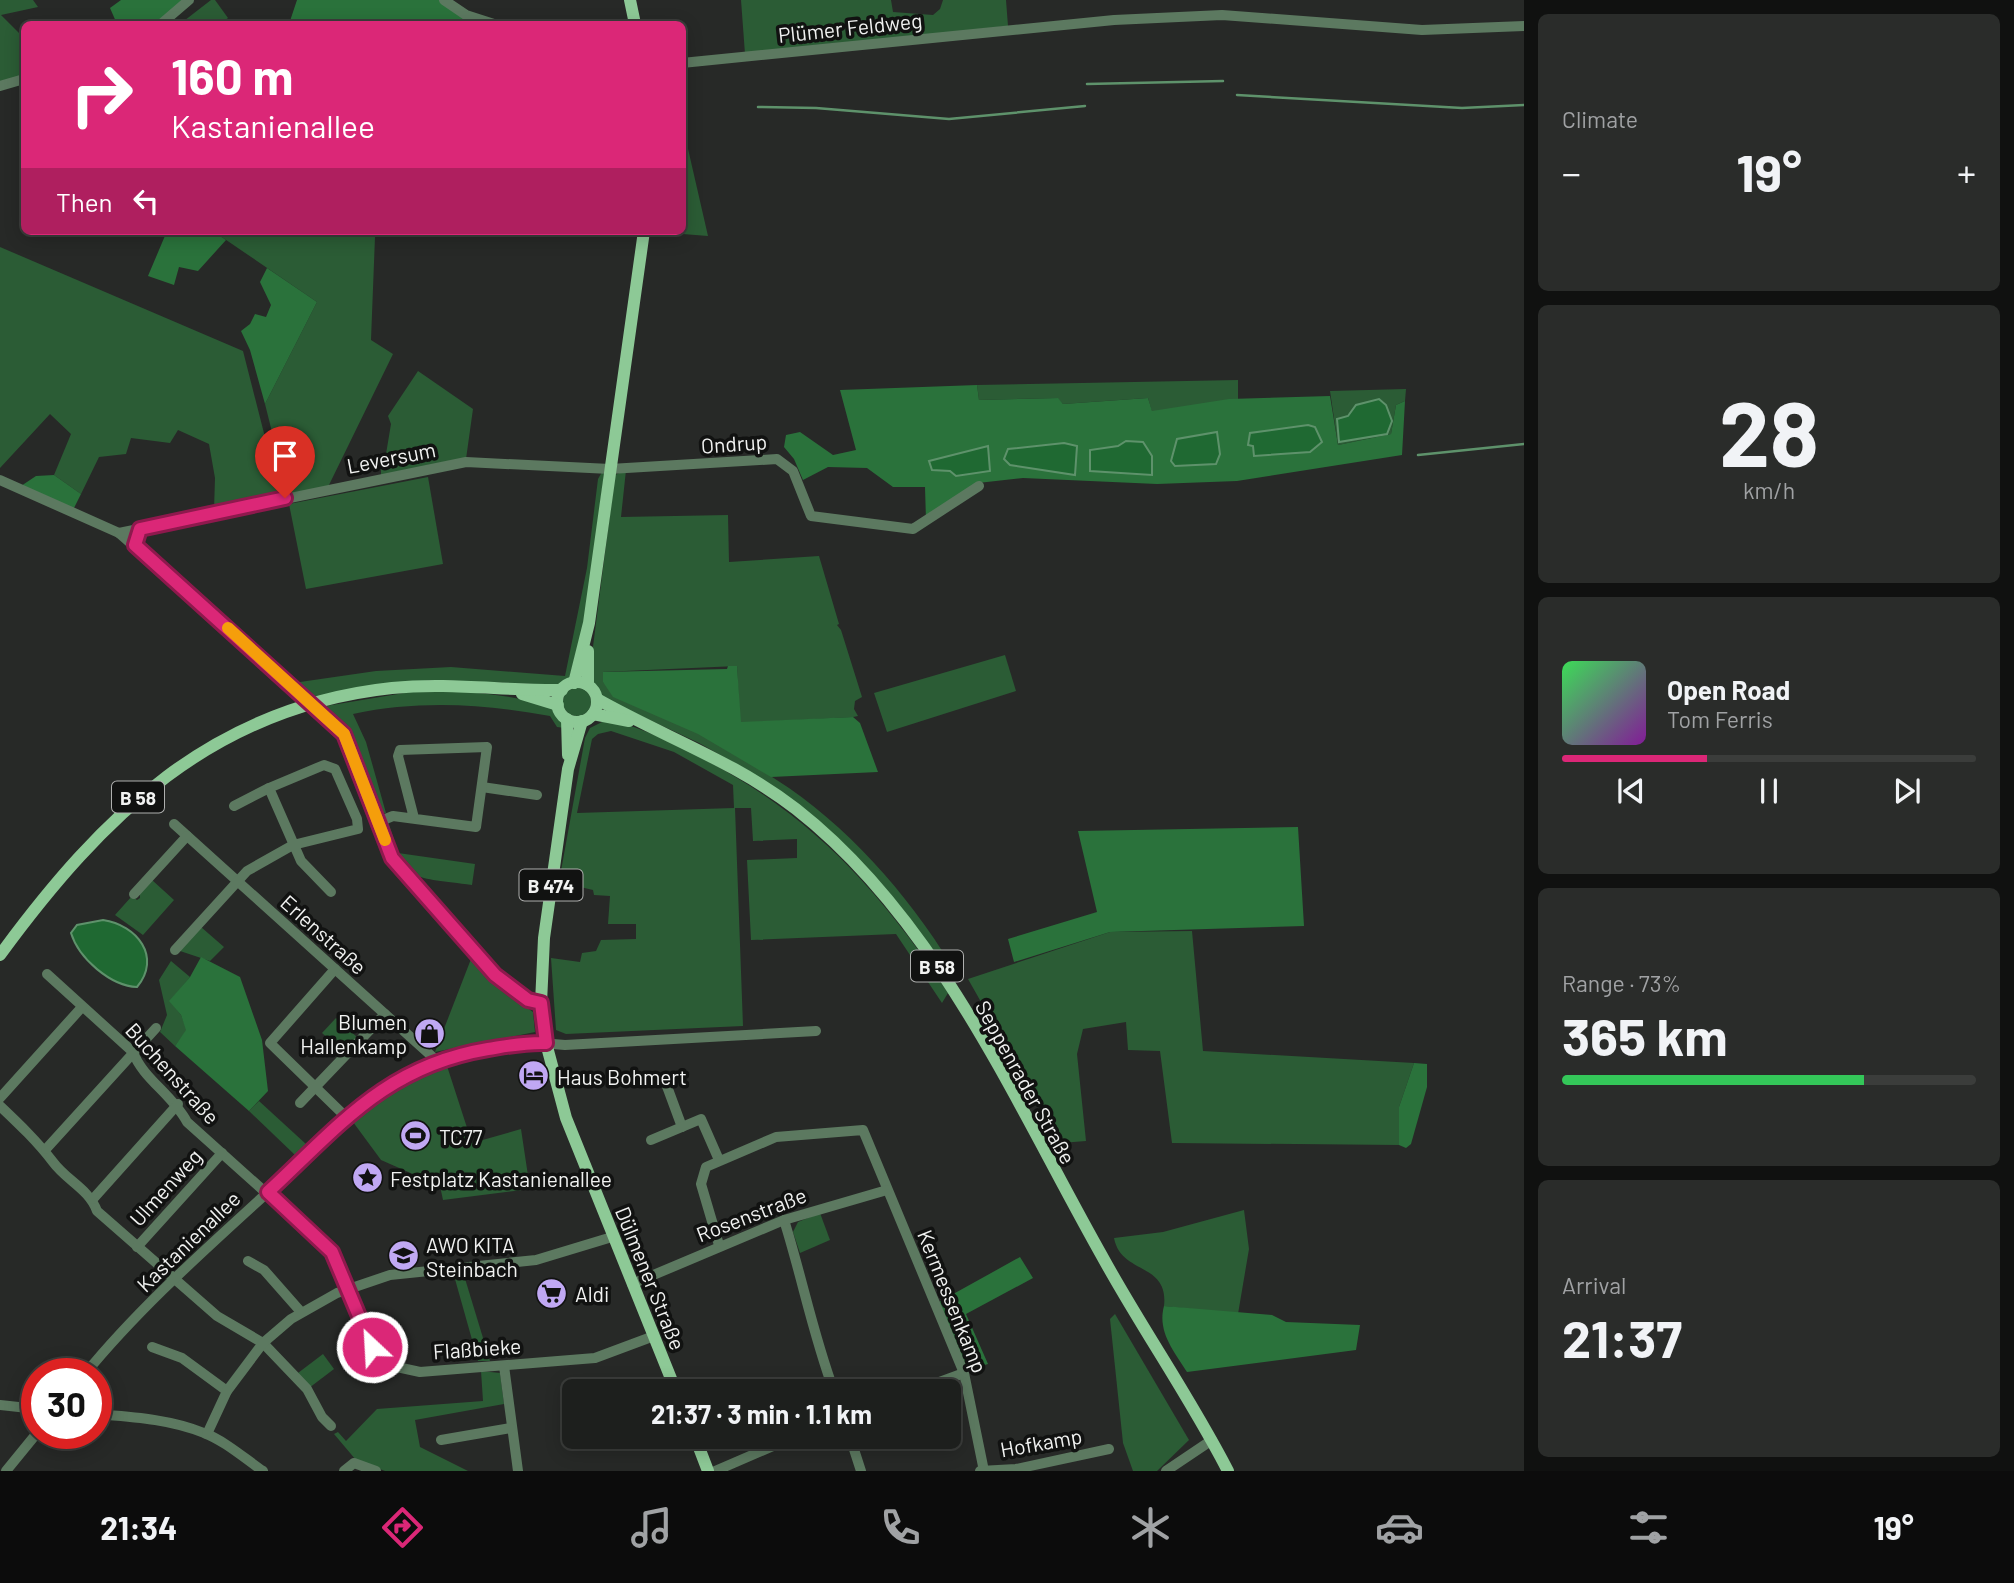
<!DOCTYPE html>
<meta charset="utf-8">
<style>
:root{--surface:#1d1f1d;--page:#2a2c2a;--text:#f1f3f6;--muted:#a0a2a4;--line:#3b3d3b;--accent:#db2777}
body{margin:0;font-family:Barlow,sans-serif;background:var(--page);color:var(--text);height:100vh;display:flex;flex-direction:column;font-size:26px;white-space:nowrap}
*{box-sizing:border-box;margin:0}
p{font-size:23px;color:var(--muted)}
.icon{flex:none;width:38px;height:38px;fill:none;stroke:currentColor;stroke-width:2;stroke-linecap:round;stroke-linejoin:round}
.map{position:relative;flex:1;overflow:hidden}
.panel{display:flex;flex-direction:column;gap:14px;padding:14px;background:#101110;width:490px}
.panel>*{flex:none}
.guide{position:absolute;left:21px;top:21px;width:665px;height:214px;border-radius:10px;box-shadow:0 4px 18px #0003,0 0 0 2px var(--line);background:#db2777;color:#fff;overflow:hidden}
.speed{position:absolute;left:21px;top:1358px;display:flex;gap:14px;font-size:35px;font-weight:700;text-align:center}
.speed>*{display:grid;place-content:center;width:91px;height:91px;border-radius:50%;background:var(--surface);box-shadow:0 4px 18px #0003,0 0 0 2px var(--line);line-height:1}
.speed .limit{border:10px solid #d22;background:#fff;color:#111}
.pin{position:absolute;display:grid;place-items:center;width:60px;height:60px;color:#fff;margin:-72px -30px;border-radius:50% 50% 50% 0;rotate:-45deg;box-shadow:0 0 7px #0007}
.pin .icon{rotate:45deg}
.me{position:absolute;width:77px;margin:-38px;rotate:335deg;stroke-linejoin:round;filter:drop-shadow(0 0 5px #0008)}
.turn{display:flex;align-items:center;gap:24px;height:147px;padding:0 35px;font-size:32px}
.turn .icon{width:91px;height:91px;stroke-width:2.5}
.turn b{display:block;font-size:49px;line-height:60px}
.then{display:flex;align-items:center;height:66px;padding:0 35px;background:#0003;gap:14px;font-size:26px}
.big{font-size:52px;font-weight:700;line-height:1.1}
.panel .card{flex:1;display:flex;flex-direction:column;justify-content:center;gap:10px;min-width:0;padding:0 24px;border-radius:10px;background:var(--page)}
.panel .dial{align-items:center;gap:0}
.dial b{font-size:91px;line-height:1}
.song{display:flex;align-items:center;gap:21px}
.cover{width:84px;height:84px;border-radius:10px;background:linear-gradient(135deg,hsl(130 70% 55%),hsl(290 70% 35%))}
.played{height:7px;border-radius:4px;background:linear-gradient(90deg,var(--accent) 35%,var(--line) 35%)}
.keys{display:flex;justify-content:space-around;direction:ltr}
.heat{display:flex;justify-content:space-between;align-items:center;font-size:38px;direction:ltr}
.charge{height:10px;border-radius:5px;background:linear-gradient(90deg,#34c759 73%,var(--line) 0)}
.trip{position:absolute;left:562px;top:1379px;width:399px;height:70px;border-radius:10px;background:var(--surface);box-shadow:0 4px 18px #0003,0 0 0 2px var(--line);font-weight:700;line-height:70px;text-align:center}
.menu{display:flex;height:112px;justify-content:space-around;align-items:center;background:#0c0c0c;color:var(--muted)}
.menu .icon{width:49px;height:49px}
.menu .selected{color:var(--accent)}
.menu b{font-size:32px;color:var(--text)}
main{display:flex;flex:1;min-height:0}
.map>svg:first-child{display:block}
.green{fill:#2b5c35;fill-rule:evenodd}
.forest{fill:#2a723b}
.water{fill:#1f6932;stroke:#5e926b;stroke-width:2}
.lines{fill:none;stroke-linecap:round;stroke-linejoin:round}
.stream{stroke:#5e926b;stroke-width:2.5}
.minor{stroke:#5c7960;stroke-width:10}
.major{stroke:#8dc996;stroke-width:12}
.minor-bridge{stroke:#5c7960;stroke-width:10}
.route-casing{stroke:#8e194d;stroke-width:18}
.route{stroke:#db2777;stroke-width:12}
.slow{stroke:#f59e0b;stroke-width:12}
.labels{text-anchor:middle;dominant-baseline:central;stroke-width:7;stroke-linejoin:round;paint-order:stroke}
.shield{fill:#111211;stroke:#aeafae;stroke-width:2}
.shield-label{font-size:19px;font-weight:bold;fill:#f1f2f1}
.street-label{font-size:21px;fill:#f1f2f1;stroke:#111211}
.poi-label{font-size:21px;fill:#f1f2f1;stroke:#111211;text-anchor:start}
</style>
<main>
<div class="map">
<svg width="1524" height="1471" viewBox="0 0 1524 1471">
<rect width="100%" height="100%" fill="#272927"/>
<!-- green -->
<g class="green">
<path d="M0 0H33L38 7 1 15 24 38V76L0 82Z"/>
<path d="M211 0H215L228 18 220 24H180Z"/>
<path d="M741 0H891L893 12 933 15 940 9 943 0H1006L1008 26 745 54Z"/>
<path d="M683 127 708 236 657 232 682 231Z"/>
<path d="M213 231H367L375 237 371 340 393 354 328 487 293 493 286 488 265 404 317 302Z"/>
<path d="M0 247 243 351 280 496 214 510 215 478 209 444 178 430 170 443 131 438 126 454 99 457 81 494 54 475 71 434 50 414 0 468Z"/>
<path d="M418 371 473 409 466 459 381 476V454H386L391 424 388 416Z"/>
<path d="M1238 380V399L1152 412 1148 398 1063 404 1057 398 979 400 977 385Z"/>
<path d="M1406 389 1405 401 1396 405 1391 434 1338 445 1330 391Z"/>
<path d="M626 470 621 517 728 515 729 562 819 556 839 624 837 625 841 630 862 697 855 701 854 709 858 716 853 717 740 723 737 666 603 672V682C666 716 730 748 789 788 858 836 917 906 959 978L954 985 899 905 751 772 699 743 603 698 591 679 590 670 615 475Z"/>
<path d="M602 472 604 474 586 614 569 679 561 685 430 680 311 699 293 683 376 671 451 667 565 676 587 568 598 479Z"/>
<path d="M428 477 443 564 306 589 289 504Z"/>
<path d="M1005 655 1016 691 887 732 874 693Z"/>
<circle cx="577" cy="702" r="14"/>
<path d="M422 690C467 692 508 693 552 707L565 728 557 727 550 716C484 704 420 700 353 714L366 742 386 813H379L352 738 320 707Z"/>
<path d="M608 719C646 729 677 745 711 763 817 820 882 894 948 993L942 1003 896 934 751 940 747 860 797 858V839L753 841 751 808H735L743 1026 566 1034 556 1030 551 958 580 962 582 953 596 951 601 940 636 939V924H608L610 896 594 895 593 890 559 882 585 738 590 728ZM611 731 674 752 733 785 734 808 577 813 592 739 598 734Z"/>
<path d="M388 821 398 853 475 864 472 885C416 877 401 884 383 823Z"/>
<path d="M152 880 174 900 143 935 115 915 132 896 137 900 140 898V893Z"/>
<path d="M201 927 224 947 210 961 180 951Z"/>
<path d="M1192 931 1203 1051 1414 1063 1399 1107V1145L1172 1143 1160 1051 1128 1050 1126 1022 1083 1029 1077 1054 1086 1141 1061 1143 968 979 1110 932Z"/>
<path d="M471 959 501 989 533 1012 535 1032 435 1052Z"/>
<path d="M171 961 190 977 170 1001 181 1015 187 1030 175 1046 160 1032 167 1015 159 980Z"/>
<path d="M336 1018 358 1038 345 1053 322 1033Z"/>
<path d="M447 1066 472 1143 521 1129 530 1189 443 1200 440 1186 381 1160 353 1122 394 1091Z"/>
<path d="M259 1101 307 1145 295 1155 249 1111Z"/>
<path d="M1244 1210 1249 1249 1238 1314 1164 1306C1169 1262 1121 1275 1114 1238L1163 1232Z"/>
<path d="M820 1213 830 1240 800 1253 793 1232 798 1222Z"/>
<path d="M453 1272H463L490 1361H478Z"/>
<path d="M1115 1314 1189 1440 1157 1471H1133L1123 1443 1110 1319Z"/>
<path d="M323 1354 334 1369 309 1388 298 1373Z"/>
<path d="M481 1371 500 1373 504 1404 415 1420 420 1447 468 1471H385L356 1460 334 1434 338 1432 346 1441 377 1409 483 1401Z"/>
</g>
<!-- forest -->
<g class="forest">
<path d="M121 0H186L158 24H117L110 8Z"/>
<path d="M297 0H441L489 24H289Z"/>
<path d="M167 231H213L226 240 198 271 179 267 174 285 148 276Z"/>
<path d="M267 268 317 302 265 404 250 350 241 331 250 324 255 314 266 317 271 305 260 282Z"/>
<path d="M977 385 979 400 1058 398 1063 404 1148 398 1152 411 1229 399 1330 396 1338 445 1391 434 1396 405 1405 401 1402 455 1237 481 1157 484 1023 478 978 483 926 520 925 487H893L867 468 828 467 803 480 794 459 784 447 786 435 800 432 833 455 856 450 840 390Z"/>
<path d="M54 475 81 494 72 512 18 488 36 476Z"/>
<path d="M728 666H737L741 722 853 717 860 723 878 772 771 777 698 734 613 697 603 682V672L727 669Z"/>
<path d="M1298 827 1304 926 1110 932 1014 962 1008 939 1097 912 1078 831Z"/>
<path d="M201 957 240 977 262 1040 268 1091 249 1111 175 1046 186 1030 181 1015 169 1001 190 977Z"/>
<path d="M1414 1063 1427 1064V1087L1411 1144 1406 1148 1399 1145V1107Z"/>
<path d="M1020 1257 1033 1278 966 1314 988 1364 968 1370 937 1303Z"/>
<path d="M1164 1306 1272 1315 1286 1322 1360 1325 1356 1350 1187 1372C1174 1351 1157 1332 1164 1306Z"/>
</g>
<!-- water -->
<g class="water">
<path d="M1379 399 1386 405 1392 421 1387 434 1339 442 1337 419 1348 416 1356 405Z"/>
<path d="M1308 425 1315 427 1322 442 1310 452 1254 456 1253 446 1248 445 1250 433Z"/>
<path d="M1217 432 1220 454 1216 464 1175 466 1171 461 1177 439Z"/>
<path d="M1126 441 1143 442 1152 456V475L1090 471V450L1118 446Z"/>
<path d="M1064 443 1077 446 1075 475 1010 465 1004 459 1008 449Z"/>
<path d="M988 446 990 471 956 476 950 471 932 470 929 461Z"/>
<path d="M103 920C137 925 162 957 137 987 111 986 79 959 71 933L77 925Z"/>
</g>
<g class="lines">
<!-- stream -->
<g class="stream">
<path d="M1087 84 1223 81"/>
<path d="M1237 95 1462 108 1524 105"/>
<path d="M758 107 816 108 949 119 1085 106"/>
<path d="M1418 455 1524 444"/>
</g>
<!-- minor -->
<g class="minor">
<path d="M444 0 466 15 494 24"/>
<path d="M161 24 189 0"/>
<path d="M682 63 1114 20 1222 15 1422 30 1524 26"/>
<path d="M0 86 24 79"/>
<path d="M0 480 119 533 291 684"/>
<path d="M119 533 466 462 610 469 777 459 793 471 811 516 913 529 979 486"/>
<path d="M336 725 350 746 392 858 495 975 528 1000 541 1003"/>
<path d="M482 787 537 795"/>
<path d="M234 806 269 788"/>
<path d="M378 822 393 816 476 827 487 747 400 750 398 756 414 818"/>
<path d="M174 824 436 1060"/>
<path d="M134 894 187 836"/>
<path d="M175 950 247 871 293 845 358 829 357 819 335 769 324 765 269 788 301 861 331 892"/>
<path d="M335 969 270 1043 347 1118"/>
<path d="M47 974 133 1052C143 1079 172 1094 187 1122L332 1252 372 1347 397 1367 420 1372 595 1358 654 1336"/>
<path d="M665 1081 682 1127"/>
<path d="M0 1098 82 1007"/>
<path d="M300 1103 385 1014"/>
<path d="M0 1106C19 1124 37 1141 53 1162 67 1181 89 1189 97 1211L217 1316 263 1343 307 1389 322 1417 331 1426"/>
<path d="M651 1140 701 1119 719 1160"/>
<path d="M46 1149 156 1028"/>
<path d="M93 1199 178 1104"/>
<path d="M784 1220C802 1277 813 1335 834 1391"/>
<path d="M719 1245 701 1184 706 1167 776 1137 863 1130 964 1373 984 1471"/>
<path d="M137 1247 222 1153"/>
<path d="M248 1261 264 1270 301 1312"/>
<path d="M632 1284 784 1220 887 1190"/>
<path d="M152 1347 182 1358 227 1391"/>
<path d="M504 1366 518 1471"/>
<path d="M85 1374C143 1303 214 1242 281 1180 321 1143 361 1096 411 1071 457 1048 515 1040 565 1045L816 1031"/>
<path d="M915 1391 964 1373"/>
<path d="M0 1405 37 1409"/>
<path d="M96 1414C132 1417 170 1419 204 1433 225 1441 244 1458 263 1471"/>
<path d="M207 1434 227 1391 263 1343 291 1319 337 1293 390 1275 536 1260 612 1237"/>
<path d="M850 1437 861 1471"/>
<path d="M441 1440 511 1428"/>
<path d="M6 1471 37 1433"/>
<path d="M344 1471 354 1463 376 1471"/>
<path d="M715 1471 794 1437"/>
<path d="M980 1471 1016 1469 1109 1449"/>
<path d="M1166 1471 1212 1440"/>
</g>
<!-- major -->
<g class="major">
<path d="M630 0 635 24"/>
<circle cx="577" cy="702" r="20"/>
<path d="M574 683 589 623 644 231"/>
<path d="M588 685V651"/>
<path d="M522 694 558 705"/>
<path d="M597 699C664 737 734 761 796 809 938 920 1015 1102 1102 1256 1142 1329 1190 1397 1228 1471"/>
<path d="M593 714 629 721"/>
<path d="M567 719 568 755"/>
<path d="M582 721 568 769 544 938 541 1003 546 1043 566 1118 676 1391"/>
<path d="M0 955C102 816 212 707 392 688 449 682 505 691 562 690"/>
<path d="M695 1437 708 1471"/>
</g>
<!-- minor-bridge -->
<path class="minor-bridge" d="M291 684 336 725"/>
</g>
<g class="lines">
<defs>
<path id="route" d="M285 498 140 529 135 545 344 734 392 858 495 975 528 1000 541 1003 546 1043C526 1042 507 1046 488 1049 386 1066 340 1125 268 1192L332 1252 372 1347"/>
</defs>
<!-- route casing -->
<use href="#route" class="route-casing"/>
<!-- route -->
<use href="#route" class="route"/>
<!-- slow -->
<path class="slow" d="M228 628 344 734 385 840"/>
</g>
<!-- icons -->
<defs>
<symbol id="shop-disc" viewBox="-11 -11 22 22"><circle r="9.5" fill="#c0a8f3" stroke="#111211"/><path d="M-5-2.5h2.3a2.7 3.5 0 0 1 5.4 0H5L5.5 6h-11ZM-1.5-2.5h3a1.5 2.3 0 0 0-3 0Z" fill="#111"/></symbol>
<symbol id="hotel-disc" viewBox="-11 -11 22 22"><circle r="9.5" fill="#c0a8f3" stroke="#111211"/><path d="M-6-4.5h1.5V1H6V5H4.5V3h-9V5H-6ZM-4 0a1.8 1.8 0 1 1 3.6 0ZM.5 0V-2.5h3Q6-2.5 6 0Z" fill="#111"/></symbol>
<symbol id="stadium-disc" viewBox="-11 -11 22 22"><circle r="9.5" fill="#c0a8f3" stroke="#111211"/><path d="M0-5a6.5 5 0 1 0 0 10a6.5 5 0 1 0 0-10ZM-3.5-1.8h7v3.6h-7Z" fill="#111"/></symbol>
<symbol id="sight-disc" viewBox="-11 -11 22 22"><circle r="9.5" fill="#c0a8f3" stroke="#111211"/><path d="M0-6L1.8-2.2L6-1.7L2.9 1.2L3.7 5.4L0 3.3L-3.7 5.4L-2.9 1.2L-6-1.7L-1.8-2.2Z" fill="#111"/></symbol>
<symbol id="school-disc" viewBox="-11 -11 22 22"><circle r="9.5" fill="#c0a8f3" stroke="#111211"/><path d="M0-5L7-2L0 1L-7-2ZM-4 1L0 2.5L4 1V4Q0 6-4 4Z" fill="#111"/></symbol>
<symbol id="supermarket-disc" viewBox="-11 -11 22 22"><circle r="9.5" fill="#c0a8f3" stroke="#111211"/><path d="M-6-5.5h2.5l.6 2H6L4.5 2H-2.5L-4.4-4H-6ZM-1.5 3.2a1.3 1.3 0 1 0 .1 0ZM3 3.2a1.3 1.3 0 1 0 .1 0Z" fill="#111"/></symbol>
</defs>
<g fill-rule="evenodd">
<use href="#shop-disc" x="412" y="1016" width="35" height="35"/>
<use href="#hotel-disc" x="516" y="1058" width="35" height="35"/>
<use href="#stadium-disc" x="398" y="1118" width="35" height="35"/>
<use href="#sight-disc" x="350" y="1160" width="35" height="35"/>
<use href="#school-disc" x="386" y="1238" width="35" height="35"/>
<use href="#supermarket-disc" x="534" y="1276" width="35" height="35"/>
</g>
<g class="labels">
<!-- shield labels -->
<g class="shield">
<rect x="112" y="781.5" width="52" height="31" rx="5"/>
<rect x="519.5" y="869.5" width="63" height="31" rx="5"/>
<rect x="911" y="950.5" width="52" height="31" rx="5"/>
</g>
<g class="shield-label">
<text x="138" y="797">B 58</text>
<text x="551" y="885">B 474</text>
<text x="937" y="966">B 58</text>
</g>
<!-- street labels -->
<g class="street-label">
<text transform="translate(850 27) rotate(-6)">Plümer Feldweg</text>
<text transform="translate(734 443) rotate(-4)">Ondrup</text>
<text transform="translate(391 457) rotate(-11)">Leversum</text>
<text transform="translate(324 934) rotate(42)">Erlenstraße</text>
<text transform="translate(173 1073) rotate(48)">Buchenstraße</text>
<text transform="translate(1026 1082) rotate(61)">Seppenrader Straße</text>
<text transform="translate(165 1187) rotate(-48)">Ulmenweg</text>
<text transform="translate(751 1214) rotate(-21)">Rosenstraße</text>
<text transform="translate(188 1241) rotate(-44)">Kastanienallee</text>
<text transform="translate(651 1278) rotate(68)">Dülmener Straße</text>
<text transform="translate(953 1301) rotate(68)">Kermessenkamp</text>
<text transform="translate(477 1348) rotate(-4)">Flaßbieke</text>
<text transform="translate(1041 1442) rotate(-10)">Hofkamp</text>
</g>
<!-- poi labels -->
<g class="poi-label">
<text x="407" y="1021" text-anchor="end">Blumen<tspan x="407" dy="24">Hallenkamp</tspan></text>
<text x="557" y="1076">Haus Bohmert</text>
<text x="439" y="1136">TC77</text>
<text x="390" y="1178">Festplatz Kastanienallee</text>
<text x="426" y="1244">AWO KITA<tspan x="426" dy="24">Steinbach</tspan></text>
<text x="575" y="1293">Aldi</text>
</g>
</g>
</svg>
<div class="speed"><div class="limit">30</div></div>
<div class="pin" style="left:285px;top:498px;background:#d93025"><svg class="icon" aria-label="arrive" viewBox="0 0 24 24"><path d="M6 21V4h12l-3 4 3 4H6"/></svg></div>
<svg class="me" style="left:372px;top:1347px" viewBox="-20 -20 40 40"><circle r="17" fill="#db2777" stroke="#fff" stroke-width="3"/><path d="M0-11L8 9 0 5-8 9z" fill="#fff"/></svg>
<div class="trip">21:37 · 3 min · 1.1 km</div>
<div class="guide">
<div class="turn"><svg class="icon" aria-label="right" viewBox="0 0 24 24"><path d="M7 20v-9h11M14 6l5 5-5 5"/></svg><div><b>160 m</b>Kastanienallee</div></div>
<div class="then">Then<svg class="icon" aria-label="left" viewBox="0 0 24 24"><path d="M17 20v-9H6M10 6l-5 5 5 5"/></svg></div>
</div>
</div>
<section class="panel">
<div class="card"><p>Climate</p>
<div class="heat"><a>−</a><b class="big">19°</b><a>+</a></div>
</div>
<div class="card dial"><b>28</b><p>km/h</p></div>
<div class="card">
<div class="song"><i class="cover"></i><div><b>Open Road</b><p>Tom Ferris</p></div></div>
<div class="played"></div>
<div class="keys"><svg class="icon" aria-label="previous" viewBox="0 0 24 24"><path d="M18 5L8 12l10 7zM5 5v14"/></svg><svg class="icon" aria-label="pause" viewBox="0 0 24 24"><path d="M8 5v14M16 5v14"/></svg><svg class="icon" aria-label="next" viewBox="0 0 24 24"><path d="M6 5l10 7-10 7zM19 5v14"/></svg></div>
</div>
<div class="card"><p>Range · 73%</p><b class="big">365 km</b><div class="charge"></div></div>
<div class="card"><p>Arrival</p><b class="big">21:37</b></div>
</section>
</main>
<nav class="menu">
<b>21:34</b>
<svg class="icon selected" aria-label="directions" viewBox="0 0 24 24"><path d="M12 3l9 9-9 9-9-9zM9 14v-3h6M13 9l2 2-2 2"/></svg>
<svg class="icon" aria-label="music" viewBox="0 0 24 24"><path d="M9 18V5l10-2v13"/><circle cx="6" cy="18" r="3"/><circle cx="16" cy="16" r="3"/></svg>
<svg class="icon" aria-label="phone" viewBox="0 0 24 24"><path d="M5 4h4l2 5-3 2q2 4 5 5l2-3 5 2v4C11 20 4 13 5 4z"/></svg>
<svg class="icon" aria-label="climate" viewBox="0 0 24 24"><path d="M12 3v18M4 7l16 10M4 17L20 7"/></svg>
<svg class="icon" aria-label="car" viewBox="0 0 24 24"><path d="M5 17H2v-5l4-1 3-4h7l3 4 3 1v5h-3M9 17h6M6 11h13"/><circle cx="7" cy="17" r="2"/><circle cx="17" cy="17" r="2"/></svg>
<svg class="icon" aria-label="filters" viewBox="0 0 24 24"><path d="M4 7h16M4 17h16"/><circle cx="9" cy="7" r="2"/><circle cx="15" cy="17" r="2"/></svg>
<b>19°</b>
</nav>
